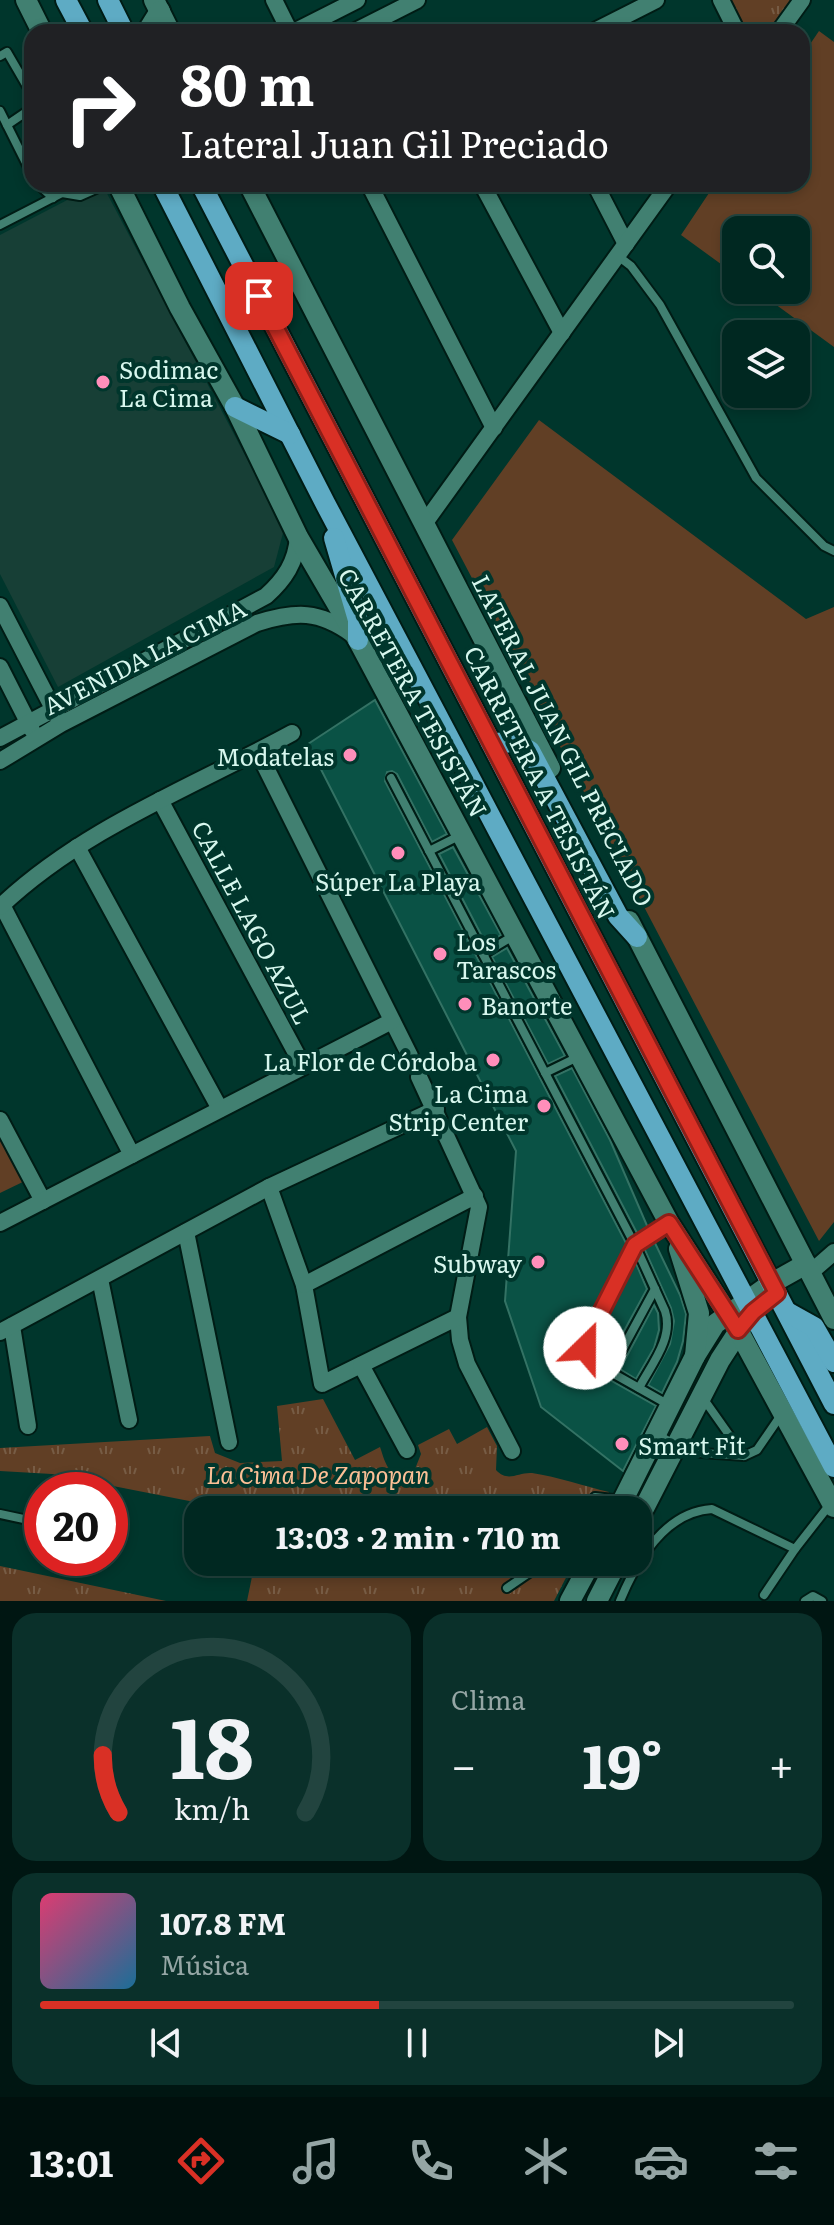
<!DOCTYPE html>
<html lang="es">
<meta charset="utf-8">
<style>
:root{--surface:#002821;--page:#0a302a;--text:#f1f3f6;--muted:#95a6a5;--line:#22443f;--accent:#d93025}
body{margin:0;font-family:Literata,serif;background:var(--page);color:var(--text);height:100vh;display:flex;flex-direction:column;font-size:30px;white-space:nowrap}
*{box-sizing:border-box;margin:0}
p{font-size:26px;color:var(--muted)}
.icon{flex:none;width:44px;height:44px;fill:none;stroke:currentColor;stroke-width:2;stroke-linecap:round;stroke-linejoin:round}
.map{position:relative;height:1601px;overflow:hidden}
.drawer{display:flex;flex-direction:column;gap:12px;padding:12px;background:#001612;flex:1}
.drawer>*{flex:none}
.hud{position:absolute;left:24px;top:24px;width:786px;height:168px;border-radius:24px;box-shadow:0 4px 12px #0003,0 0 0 2px var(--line);background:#202124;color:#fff;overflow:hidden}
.buttons{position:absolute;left:722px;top:216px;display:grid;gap:16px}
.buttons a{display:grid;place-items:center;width:88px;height:88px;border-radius:16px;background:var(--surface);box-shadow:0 4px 12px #0003,0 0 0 2px var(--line);font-size:40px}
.speed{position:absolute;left:24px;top:1472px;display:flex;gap:16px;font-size:40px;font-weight:700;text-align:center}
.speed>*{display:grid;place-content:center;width:104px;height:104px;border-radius:50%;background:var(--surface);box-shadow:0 4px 12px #0003,0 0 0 2px var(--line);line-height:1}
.speed .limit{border:12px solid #d22;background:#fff;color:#111}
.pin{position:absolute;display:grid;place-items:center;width:68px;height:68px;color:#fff;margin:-34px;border-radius:16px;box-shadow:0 4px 12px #0006}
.me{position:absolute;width:88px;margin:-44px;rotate:23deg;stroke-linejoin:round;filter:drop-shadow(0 0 6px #0008)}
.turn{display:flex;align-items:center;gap:28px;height:168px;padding:0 24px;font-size:36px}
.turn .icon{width:104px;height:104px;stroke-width:2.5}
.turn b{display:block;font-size:56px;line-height:68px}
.big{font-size:60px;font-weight:700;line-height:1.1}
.drawer .tile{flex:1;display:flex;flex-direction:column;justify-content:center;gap:12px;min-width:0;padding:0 28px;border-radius:24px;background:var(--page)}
.drawer .dial{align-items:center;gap:0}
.dial svg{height:208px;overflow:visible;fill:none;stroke:var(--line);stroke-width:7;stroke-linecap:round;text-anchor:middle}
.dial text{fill:var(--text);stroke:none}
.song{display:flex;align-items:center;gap:24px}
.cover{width:96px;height:96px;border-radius:12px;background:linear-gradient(135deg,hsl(340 70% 55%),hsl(200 70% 35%))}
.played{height:8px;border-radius:4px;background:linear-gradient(90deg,var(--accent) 45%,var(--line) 45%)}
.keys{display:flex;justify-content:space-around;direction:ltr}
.heat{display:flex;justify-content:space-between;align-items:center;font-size:44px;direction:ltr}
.drawer .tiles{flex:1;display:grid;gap:12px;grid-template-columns:1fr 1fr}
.tile:last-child{grid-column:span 2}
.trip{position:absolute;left:184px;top:1496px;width:468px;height:80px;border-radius:24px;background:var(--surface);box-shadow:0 4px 12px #0003,0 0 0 2px var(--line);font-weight:700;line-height:80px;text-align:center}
.tab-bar{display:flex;height:128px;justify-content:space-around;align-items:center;background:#00100d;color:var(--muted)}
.tab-bar .icon{width:56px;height:56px}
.tab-bar .current{color:var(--accent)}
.tab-bar b{font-size:36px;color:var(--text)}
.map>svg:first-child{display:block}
.built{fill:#173f36}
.green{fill:#613f25}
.park{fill:url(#park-tufts)}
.building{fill:#0a5245;stroke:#337264;stroke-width:2}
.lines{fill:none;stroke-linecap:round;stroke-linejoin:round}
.service-casing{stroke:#001c15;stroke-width:12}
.minor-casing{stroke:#001c15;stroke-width:20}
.tertiary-casing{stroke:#001c15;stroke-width:24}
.secondary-casing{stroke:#001c15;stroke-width:24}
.primary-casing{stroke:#001c15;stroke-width:24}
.service{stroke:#418071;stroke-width:8}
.minor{stroke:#418071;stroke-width:16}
.tertiary{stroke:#418071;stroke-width:20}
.secondary{stroke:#418071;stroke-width:20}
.primary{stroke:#5eabc4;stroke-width:20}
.route-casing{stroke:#8d1f18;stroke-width:20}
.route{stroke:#d93025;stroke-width:14}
.poi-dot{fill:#ff8eba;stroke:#00362c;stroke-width:3}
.labels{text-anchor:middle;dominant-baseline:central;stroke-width:8;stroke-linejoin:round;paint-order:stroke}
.poi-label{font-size:24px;fill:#d7f7ee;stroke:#00362c;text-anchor:start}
.street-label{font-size:24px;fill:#d7f7ee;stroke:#00362c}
.park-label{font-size:24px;font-style:italic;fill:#fcc096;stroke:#00362c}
</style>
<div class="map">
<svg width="834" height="1601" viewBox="0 0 834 1601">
<defs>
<pattern id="park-tufts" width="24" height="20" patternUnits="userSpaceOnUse" patternTransform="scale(2)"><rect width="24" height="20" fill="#613f25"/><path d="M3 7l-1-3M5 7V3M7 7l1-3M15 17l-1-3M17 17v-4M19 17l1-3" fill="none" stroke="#775c45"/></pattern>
</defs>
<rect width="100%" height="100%" fill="#00362c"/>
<!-- built -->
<path class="built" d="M98 184H102L284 529 274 567 58 687 0 574V235Z"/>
<!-- green -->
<g class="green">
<path d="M819 31 834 42V347L756 290H796V230H736V275L681 235 715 184H802V56Z"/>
<path d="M539 420 806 619 834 607V1222L819 1241 452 540Z"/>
<path d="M0 1120 31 1178 0 1193Z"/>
</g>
<!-- park -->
<g class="park">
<path d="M727 0H790L792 5 772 32H744Z"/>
<path d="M323 1399 355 1460 380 1447C387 1468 389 1480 415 1469L421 1454 418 1445 449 1429 457 1444 487 1427 497 1446 496 1470C508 1483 518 1472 532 1473 558 1477 584 1486 609 1492L600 1510H235L52 1474 0 1471V1448L210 1436 215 1453 240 1463 282 1461 277 1406Z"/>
<path d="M255 1562H574L554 1601H247Z"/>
<path d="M0 1566 166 1601H0Z"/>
</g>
<!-- building -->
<g class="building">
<path d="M375 700 447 834 432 842 397 774 392 771 387 772 385 781 627 1245 581 1337 579 1356 587 1367 656 1406 623 1471 541 1407 505 1301 516 1151 308 744Z"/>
<path d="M453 847 501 935 486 944 439 854Z"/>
<path d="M507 948 565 1056 548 1064 492 957Z"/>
<path d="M572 1068 610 1140 648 1228 638 1235 555 1076Z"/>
<path d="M654 1241 680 1295 686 1314 683 1341 677 1362 662 1393 648 1385 670 1344 674 1321 671 1308 644 1248Z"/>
<path d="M635 1261 647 1289 607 1362 593 1353 594 1342Z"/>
<path d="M654 1305 658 1313 659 1330 654 1348 636 1379 620 1369Z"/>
</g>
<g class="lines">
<defs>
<g id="service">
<path d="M0 56 7 52 32 95"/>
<path d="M0 111 32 175"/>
<path d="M7 125 32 108"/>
<path d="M38 184 53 198"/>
<path d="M67 184 62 193 80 196 107 184"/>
<path d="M0 225 62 193"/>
<path d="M618 256 631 266 660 305 756 478 824 546 834 551"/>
<path d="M391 778 635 1245 665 1311C674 1338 651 1365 639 1388"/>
<path d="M429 851 461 835"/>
<path d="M483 954 513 936"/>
<path d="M545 1073 580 1056"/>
<path d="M668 1223 635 1245 587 1340 586 1356 591 1361 669 1405"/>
<path d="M610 1372 655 1289"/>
<path d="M703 1398 744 1456"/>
<path d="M656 1434 689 1452 744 1456 757 1450 781 1415"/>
<path d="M580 1510 595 1497 622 1500"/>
<path d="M0 1514 42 1523"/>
<path d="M507 1588 545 1562"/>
<path d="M764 1595 795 1549"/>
<path d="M620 1601C636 1562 664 1512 712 1509L795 1549 831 1503"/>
<path d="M805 1601 813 1596 822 1601"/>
</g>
<g id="minor">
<path d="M274 0 290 32"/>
<path d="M721 0 737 32"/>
<path d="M294 32 357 0"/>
<path d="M354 32 417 0"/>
<path d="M593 32 656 0"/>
<path d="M779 32 802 0"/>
<path d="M369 184 494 428"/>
<path d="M482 184 562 333"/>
<path d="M595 184 626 244"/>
<path d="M424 524 669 184"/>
<path d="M0 606 57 716"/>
<path d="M0 667 32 730"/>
<path d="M0 738 266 596C285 579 296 562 298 537"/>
<path d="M258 752 410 1056"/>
<path d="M0 761 61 724 257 623C296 611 319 610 353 635"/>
<path d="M160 800 303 1066"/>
<path d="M77 847 220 1109"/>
<path d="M2 905 132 1155"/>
<path d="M0 907C83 828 193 787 292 733"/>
<path d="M419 1077 479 1207 458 1317 460 1340 467 1364 512 1451"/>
<path d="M0 1120 43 1201"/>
<path d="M269 1187 304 1285 322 1384 458 1317"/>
<path d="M0 1223 392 1021"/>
<path d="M186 1232 229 1442"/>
<path d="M810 1273 834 1252"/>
<path d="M100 1279 129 1420"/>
<path d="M304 1285 475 1196"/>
<path d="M12 1326 28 1426"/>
<path d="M0 1332 269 1187 436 1109"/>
<path d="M361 1365 407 1450"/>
</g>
<g id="tertiary">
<path d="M618 1510 695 1356 715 1324 772 1283 806 1264"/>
<path d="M638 1520 720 1360 746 1320"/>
<path d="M570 1601 591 1562"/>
<path d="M597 1601 617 1562"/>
</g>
<g id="secondary">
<path d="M26 0 42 32"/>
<path d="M154 0 170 32"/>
<path d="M147 32 160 11"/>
<path d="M118 184 180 308 235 407 298 537 358 640 669 1223 738 1330 834 1507"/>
<path d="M249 184 550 768"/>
<path d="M629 921 834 1319"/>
<path d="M679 1249 699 1313 695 1356"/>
</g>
<g id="primary">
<path d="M66 0 83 32"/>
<path d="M108 0 124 32"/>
<path d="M162 184 325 503 834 1467"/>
<path d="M201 184 834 1404"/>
<path d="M235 407 290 434"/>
<path d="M334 538 358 620V640"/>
<path d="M491 743 514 742 530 751 618 916 637 937"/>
<path d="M787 1312 814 1327 834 1362"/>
</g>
</defs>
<!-- service casing -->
<use href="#service" class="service-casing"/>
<!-- minor casing -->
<use href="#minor" class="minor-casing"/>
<!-- tertiary casing -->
<use href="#tertiary" class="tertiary-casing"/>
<!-- secondary casing -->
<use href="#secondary" class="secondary-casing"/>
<!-- primary casing -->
<use href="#primary" class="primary-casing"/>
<!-- service -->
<use href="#service" class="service"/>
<!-- minor -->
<use href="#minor" class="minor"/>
<!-- tertiary -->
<use href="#tertiary" class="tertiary"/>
<!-- secondary -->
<use href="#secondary" class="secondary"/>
<!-- primary -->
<use href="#primary" class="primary"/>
</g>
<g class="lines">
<defs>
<path id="route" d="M259 296 777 1293 753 1312 738 1330 669 1223 635 1245 587 1340 585 1348"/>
</defs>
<!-- route casing -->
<use href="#route" class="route-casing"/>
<!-- route -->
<use href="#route" class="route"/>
</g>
<!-- markers -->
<g class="poi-dot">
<circle cx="103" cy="382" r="8"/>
<circle cx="350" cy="755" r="8"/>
<circle cx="398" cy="853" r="8"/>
<circle cx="440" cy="954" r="8"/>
<circle cx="465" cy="1004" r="8"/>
<circle cx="493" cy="1060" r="8"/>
<circle cx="544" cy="1106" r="8"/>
<circle cx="538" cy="1262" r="8"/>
<circle cx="622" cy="1444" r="8"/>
</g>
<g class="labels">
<!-- poi labels -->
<g class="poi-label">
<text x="119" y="368">Sodimac<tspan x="119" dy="28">La Cima</tspan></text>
<text x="334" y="755" text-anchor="end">Modatelas</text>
<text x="398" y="880" text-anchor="middle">Súper La Playa</text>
<text x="456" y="940">Los<tspan x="456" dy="28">Tarascos</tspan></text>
<text x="481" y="1004">Banorte</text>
<text x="477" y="1060" text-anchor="end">La Flor de Córdoba</text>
<text x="528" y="1092" text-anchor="end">La Cima<tspan x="528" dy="28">Strip Center</tspan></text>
<text x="522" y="1262" text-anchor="end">Subway</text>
<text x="638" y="1444">Smart Fit</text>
</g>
<!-- street labels -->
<g class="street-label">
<text transform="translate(144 656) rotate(-27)">AVENIDA LA CIMA</text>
<text transform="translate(414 692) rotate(61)">CARRETERA TESISTÁN</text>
<text transform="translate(564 740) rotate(63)">LATERAL JUAN GIL PRECIADO</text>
<text transform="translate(541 782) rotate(63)">CARRETERA A TESISTÁN</text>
<text transform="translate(253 922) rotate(62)">CALLE LAGO AZUL</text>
</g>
<!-- park labels -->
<g class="park-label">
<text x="318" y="1473">La Cima De Zapopan</text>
</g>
</g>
</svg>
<div class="buttons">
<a><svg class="icon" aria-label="search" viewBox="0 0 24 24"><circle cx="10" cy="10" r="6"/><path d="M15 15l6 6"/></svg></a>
<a><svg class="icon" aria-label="layers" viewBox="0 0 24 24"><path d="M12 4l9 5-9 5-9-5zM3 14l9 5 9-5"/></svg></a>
</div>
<div class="speed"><div class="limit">20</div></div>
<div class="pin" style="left:259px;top:296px;background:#d93025"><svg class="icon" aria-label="arrive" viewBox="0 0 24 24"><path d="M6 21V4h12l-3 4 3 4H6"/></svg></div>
<svg class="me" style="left:585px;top:1348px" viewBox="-20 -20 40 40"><circle r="19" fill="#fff"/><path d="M0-13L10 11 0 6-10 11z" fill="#d93025"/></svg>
<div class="trip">13:03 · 2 min · 710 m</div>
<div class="hud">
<div class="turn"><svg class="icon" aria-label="right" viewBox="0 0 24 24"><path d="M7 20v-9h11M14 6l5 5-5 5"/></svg><div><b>80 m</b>Lateral Juan Gil Preciado</div></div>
</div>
</div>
<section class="drawer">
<div class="tiles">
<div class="tile dial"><svg viewBox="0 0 100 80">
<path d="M14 69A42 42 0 1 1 86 69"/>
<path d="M14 69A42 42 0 0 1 8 47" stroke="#d93025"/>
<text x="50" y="56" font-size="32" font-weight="700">18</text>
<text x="50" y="72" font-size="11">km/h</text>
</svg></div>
<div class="tile"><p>Clima</p>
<div class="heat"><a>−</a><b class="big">19°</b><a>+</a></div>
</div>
<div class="tile">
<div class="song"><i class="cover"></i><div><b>107.8 FM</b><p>Música</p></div></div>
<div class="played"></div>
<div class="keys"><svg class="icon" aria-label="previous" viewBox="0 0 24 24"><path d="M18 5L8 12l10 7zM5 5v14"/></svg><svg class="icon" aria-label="pause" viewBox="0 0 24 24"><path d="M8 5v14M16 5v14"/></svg><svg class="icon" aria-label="next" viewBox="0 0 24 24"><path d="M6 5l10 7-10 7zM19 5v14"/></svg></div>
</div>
</div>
</section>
<nav class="tab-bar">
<b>13:01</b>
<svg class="icon current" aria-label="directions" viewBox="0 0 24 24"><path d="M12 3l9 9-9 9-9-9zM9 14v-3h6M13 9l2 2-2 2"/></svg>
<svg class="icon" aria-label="music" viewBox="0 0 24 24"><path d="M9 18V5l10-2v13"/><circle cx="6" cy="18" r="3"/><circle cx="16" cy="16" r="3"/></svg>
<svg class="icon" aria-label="phone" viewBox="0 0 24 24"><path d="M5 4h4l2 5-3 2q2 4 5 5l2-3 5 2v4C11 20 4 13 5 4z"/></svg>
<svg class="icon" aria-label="climate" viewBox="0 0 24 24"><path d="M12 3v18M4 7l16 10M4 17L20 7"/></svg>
<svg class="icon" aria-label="car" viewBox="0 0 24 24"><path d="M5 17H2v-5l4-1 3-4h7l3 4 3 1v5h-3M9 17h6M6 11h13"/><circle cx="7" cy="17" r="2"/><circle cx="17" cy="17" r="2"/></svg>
<svg class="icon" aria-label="filters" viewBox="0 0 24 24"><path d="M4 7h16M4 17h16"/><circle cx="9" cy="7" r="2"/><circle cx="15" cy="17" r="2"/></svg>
</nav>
